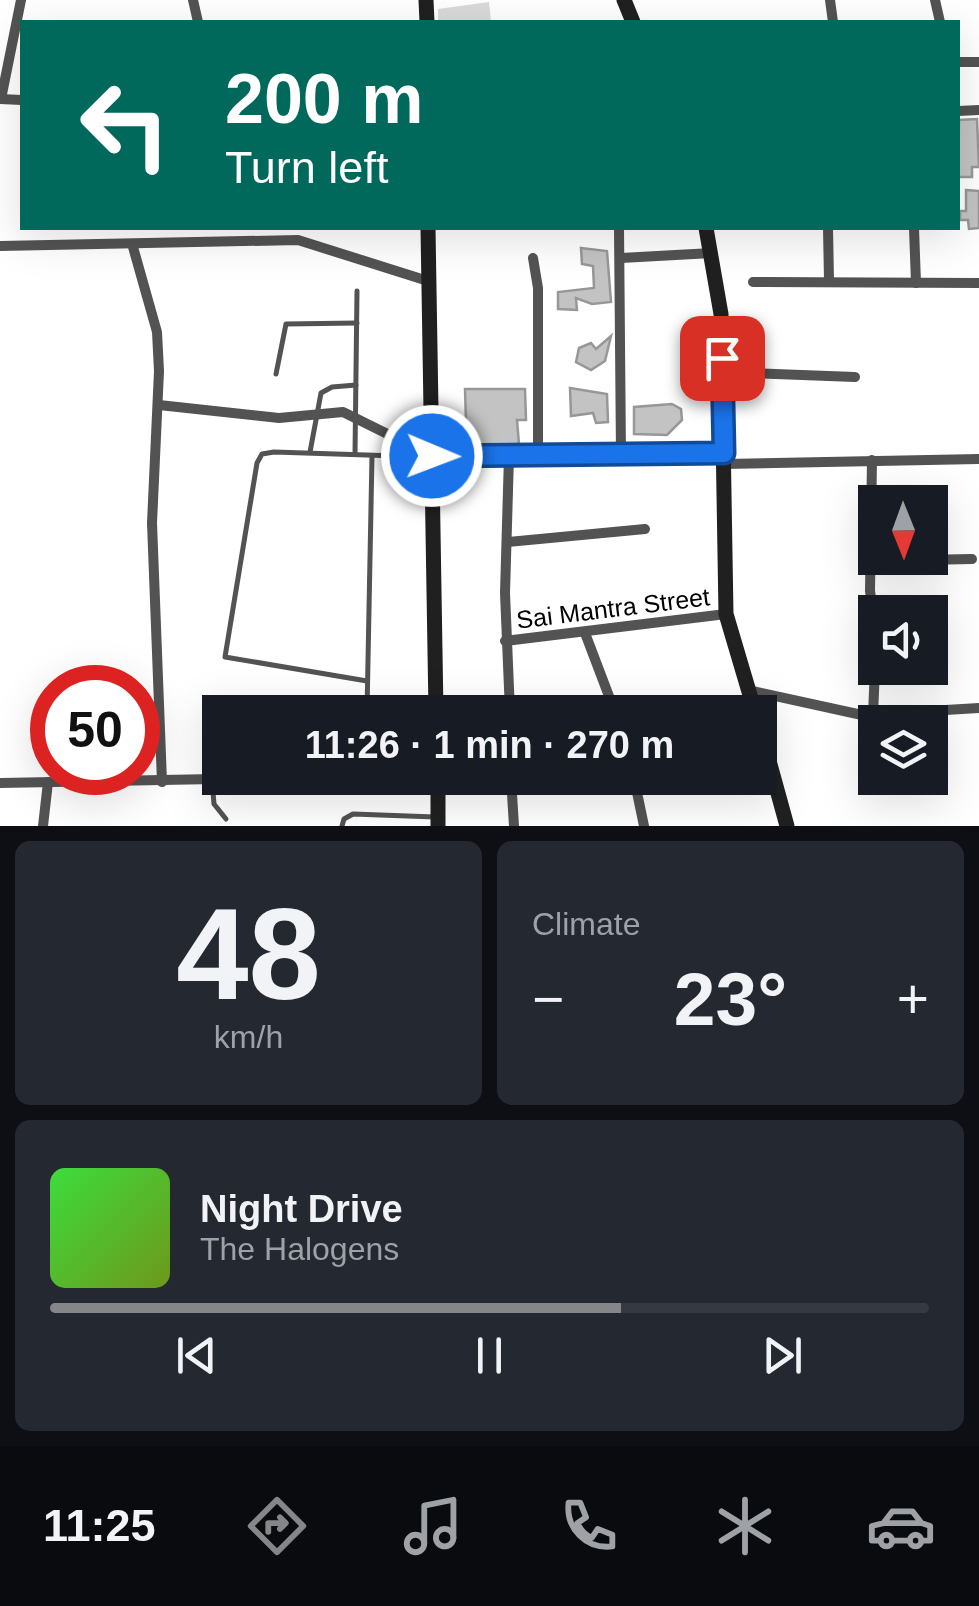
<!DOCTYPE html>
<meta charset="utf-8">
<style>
:root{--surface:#171b24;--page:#242831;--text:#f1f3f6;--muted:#9ea1a6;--line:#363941;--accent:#858687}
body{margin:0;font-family:Helvetica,sans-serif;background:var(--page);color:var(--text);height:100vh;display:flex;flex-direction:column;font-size:38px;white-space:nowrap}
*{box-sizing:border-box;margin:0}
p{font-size:32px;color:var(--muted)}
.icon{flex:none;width:55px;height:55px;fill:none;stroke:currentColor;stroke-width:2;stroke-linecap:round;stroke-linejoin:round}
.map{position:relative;height:826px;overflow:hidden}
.panel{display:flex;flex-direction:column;gap:15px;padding:15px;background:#0d0f14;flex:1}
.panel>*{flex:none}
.guide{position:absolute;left:20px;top:20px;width:940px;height:210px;border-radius:0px;box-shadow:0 10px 40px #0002;background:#00695c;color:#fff;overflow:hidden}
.needle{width:65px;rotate:179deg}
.fabs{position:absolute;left:858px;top:485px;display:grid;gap:20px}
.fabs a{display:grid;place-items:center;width:90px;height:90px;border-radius:0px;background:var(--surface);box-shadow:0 10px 40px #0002;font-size:50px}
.speed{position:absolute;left:30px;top:665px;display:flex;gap:20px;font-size:50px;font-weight:700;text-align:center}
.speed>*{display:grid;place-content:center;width:130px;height:130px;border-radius:50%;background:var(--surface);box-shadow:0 10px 40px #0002;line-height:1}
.speed .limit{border:15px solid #d22;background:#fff;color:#111}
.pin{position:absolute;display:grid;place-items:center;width:85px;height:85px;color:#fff;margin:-42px;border-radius:20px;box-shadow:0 5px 15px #0006}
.me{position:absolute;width:110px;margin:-55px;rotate:91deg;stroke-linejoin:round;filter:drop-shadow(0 0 8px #0008)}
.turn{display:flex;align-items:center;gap:35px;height:210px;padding:0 40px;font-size:45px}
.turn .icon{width:130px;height:130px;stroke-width:2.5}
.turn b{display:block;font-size:70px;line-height:85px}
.big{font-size:75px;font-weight:800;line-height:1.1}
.panel .widget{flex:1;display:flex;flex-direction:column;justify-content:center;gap:15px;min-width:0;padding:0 35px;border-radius:15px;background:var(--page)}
.panel .dial{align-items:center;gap:0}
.dial b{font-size:130px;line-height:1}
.song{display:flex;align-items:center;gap:30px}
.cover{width:120px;height:120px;border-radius:15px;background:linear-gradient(135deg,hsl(120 70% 55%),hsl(80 70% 35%))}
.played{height:10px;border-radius:5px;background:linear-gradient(90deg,var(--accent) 65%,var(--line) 65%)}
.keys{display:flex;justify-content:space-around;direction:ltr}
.heat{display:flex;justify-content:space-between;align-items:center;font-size:55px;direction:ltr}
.panel .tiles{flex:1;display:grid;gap:15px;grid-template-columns:1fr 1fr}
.widget:last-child{grid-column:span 2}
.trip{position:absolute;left:202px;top:695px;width:575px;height:100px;border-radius:0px;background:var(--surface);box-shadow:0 10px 40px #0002;font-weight:800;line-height:100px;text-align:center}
.tabs{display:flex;height:160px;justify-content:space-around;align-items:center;background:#090b0e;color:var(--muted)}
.tabs .icon{width:70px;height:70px}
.tabs .selected{color:var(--accent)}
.tabs b{font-size:45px;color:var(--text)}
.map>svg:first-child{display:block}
.green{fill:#dadada}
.building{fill:#c3c3c3;stroke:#979797;stroke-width:2.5}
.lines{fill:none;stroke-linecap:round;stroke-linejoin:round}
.service{stroke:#535353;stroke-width:5}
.minor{stroke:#535353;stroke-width:10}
.secondary{stroke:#202020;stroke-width:15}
.route-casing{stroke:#114b97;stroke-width:25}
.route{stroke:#1a73e8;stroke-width:18}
.labels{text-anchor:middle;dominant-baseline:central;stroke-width:8;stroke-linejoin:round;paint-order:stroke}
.street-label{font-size:25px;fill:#000;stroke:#fff}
</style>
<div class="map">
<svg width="979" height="826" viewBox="0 0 979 826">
<rect width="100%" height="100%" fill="#fff"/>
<!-- green -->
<path class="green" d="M489 2 491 22H438V9Z"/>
<!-- building -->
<g class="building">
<path d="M977 119 979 167H972V177H958L959 120Z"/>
<path d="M966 190 979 191V228L969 229 968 220H960V211H966Z"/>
<path d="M581 248 607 251 611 302 592 304 576 298 577 310 558 309V292L594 288 593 266 582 264Z"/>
<path d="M611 336 605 361 591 370 576 362 579 348 591 343 596 349Z"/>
<path d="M570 388 607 394 608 422 596 423 593 413 571 416Z"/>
<path d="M465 389H525L526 420H517L519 444 453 445 449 440 453 423H466Z"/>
<path d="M672 404 681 409 682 420 667 435 634 434V407Z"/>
</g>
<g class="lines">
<!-- service -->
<g class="service">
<path d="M276 374 286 324 357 323"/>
<path d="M310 452 321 393 332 387 356 385"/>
<path d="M355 454 357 291"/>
<path d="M367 681 225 657 257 463 262 454 274 452 428 457"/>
<path d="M367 712 372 456"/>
<path d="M212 780 214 804 226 819"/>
<path d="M342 826 344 819 353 814 435 817"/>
</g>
<!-- minor -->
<g class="minor">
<path d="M193 0 198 22"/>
<path d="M830 0 833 22"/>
<path d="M935 0 940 22"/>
<path d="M958 62H979"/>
<path d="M0 99 22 100"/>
<path d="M1 99 21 0"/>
<path d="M958 111 979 110"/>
<path d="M619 228 621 456"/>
<path d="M828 228 829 280"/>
<path d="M914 228 916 283"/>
<path d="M0 246 298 240 428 281"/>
<path d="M133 247 157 332 159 371 152 523 162 782"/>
<path d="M533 258 538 288V456"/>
<path d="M621 258 712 253"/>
<path d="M753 282 979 283"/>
<path d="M721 372 855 377"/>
<path d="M159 405 279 418 343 412 432 456"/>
<path d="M509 456 505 593 510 712"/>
<path d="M872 460 870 591 875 624"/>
<path d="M724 464 979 459"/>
<path d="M507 542 645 529"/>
<path d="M870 561 972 559"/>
<path d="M585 633 615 712"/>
<path d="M505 641 726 614"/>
<path d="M748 690 862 715 979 708"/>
<path d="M873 715 875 668"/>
<path d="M511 778 514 826"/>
<path d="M634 778 644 826"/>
<path d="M0 783 267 778"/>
<path d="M43 826 48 782"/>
</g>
<!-- secondary -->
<g class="secondary">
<path d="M426 0 427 22"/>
<path d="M624 0 633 22"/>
<path d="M428 228 436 712"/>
<path d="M706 228 721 314 726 614 755 712"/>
<path d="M432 456 723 453"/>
<path d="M760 728 787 826"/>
<path d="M438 826V778"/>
</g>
</g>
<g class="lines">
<defs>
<path id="route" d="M432 456 724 453 722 358"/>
</defs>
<!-- route casing -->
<use href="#route" class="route-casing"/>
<!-- route -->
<use href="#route" class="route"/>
</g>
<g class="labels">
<!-- street labels -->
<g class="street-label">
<text transform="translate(613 608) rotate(-7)">Sai Mantra Street</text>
</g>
</g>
</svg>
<div class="fabs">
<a><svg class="needle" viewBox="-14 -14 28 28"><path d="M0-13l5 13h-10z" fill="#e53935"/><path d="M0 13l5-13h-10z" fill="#9ea1a6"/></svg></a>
<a><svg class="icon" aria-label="sound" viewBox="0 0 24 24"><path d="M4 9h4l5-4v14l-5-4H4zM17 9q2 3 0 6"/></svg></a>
<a><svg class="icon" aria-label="layers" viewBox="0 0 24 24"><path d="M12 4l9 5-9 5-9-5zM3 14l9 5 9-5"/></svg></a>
</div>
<div class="speed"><div class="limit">50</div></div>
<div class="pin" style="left:722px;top:358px;background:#d93025"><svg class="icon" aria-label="arrive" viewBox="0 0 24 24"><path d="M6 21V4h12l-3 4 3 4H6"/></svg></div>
<svg class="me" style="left:432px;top:456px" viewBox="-20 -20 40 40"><circle r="17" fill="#1a73e8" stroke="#fff" stroke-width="3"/><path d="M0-11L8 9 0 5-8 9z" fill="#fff"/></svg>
<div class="trip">11:26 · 1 min · 270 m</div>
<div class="guide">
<div class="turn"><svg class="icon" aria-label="left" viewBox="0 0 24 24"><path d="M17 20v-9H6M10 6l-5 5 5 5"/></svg><div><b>200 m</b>Turn left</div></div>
</div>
</div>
<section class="panel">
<div class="tiles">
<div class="widget dial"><b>48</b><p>km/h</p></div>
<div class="widget"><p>Climate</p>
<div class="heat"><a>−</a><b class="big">23°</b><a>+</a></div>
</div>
<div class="widget">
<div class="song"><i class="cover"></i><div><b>Night Drive</b><p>The Halogens</p></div></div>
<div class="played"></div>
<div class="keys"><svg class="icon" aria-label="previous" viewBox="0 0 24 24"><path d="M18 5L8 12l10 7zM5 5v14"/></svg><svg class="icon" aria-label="pause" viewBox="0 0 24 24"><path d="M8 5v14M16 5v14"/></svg><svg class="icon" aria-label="next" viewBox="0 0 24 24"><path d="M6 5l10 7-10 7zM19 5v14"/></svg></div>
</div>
</div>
</section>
<nav class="tabs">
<b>11:25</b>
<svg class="icon selected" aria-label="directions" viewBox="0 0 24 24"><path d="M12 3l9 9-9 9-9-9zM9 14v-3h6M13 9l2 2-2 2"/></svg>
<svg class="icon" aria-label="music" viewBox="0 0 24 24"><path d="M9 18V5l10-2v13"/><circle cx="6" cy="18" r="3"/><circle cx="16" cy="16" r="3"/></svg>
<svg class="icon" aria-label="phone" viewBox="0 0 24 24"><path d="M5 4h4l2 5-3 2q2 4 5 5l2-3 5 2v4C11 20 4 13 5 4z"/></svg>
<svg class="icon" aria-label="climate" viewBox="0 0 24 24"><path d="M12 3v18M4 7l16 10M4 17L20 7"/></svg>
<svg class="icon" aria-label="car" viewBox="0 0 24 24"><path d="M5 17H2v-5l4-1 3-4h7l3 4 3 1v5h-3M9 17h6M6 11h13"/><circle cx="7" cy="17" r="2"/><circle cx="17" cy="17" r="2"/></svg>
</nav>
